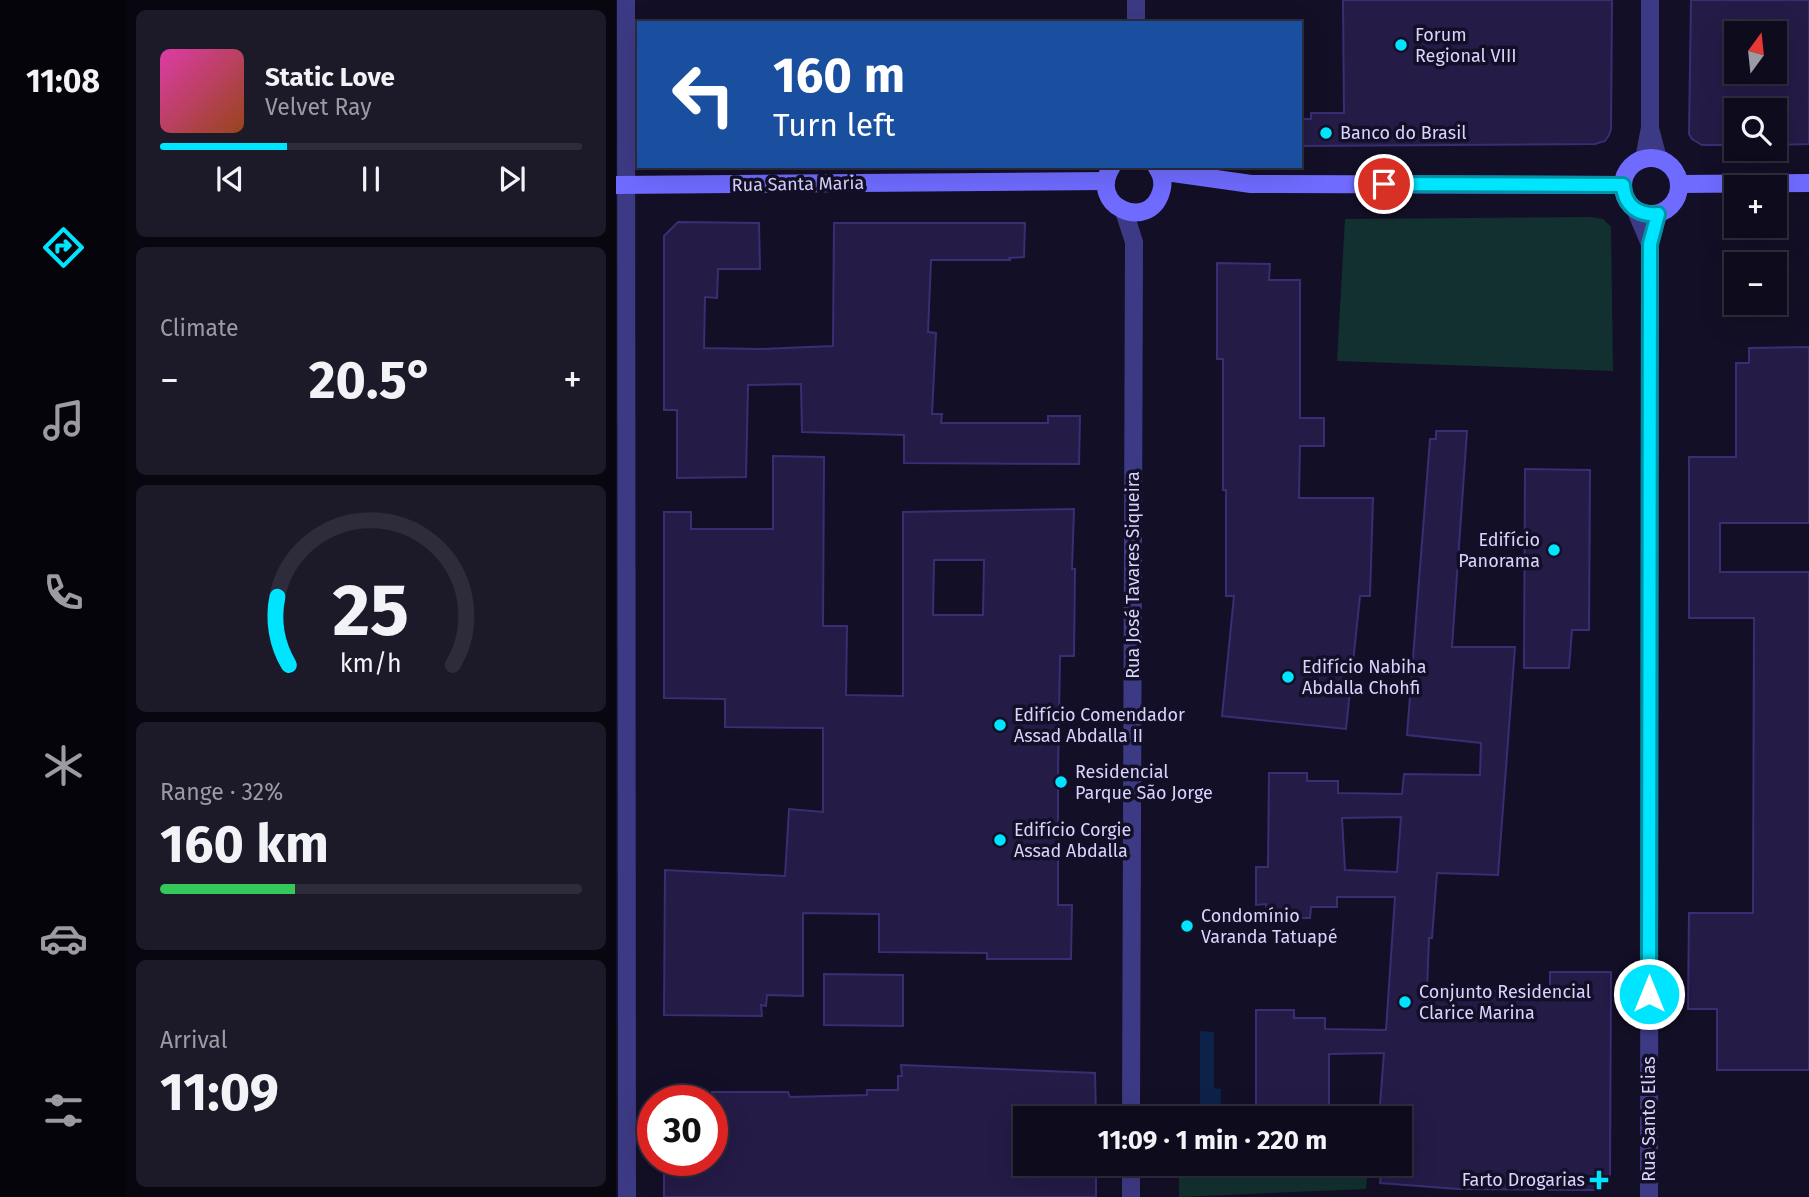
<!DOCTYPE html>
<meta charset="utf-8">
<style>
:root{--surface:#0e0b1c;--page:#1c1929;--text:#f1f3f6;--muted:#9b9ba3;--line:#2e2b3b;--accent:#00e5ff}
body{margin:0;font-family:"Fira Sans",sans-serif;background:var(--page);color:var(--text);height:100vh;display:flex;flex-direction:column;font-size:26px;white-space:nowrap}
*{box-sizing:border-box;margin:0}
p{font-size:23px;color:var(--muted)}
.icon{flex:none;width:38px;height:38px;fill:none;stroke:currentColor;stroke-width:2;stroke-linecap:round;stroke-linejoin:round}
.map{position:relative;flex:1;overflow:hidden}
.sheet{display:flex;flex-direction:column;gap:10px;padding:10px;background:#08060f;width:490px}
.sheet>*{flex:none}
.guide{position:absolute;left:21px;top:21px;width:665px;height:147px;border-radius:0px;box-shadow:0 7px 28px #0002,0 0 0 2px var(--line);background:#1a4fa0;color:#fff;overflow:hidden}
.needle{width:46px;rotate:15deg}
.controls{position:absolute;left:1108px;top:21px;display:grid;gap:14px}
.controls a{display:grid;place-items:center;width:63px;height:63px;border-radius:0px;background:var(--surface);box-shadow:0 7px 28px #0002,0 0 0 2px var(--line);font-size:35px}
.speed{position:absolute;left:21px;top:1085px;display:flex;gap:14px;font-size:35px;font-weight:700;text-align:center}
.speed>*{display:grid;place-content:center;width:91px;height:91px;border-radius:50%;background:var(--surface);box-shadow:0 7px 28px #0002,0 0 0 2px var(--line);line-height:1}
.speed .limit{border:10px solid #d22;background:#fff;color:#111}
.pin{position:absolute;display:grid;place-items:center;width:60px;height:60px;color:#fff;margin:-30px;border:4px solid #fff;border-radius:50%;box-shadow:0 2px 7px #0007}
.me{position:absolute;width:77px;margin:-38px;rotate:0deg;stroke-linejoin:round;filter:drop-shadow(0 0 5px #0008)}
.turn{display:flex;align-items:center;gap:24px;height:147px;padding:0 21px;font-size:32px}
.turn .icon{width:91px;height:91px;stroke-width:2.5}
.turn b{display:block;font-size:49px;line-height:60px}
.big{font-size:52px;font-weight:700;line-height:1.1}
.sheet .widget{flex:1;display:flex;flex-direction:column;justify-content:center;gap:10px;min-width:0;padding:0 24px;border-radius:10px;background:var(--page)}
.sheet .dial{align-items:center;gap:0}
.dial svg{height:182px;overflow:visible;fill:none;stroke:var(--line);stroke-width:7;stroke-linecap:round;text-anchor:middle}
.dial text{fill:var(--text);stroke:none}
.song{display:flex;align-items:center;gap:21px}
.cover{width:84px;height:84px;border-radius:10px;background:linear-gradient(135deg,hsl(320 70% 55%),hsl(20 70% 35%))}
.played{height:7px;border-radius:4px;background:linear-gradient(90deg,var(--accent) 30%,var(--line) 30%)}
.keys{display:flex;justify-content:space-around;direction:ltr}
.heat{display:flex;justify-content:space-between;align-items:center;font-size:38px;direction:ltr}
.charge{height:10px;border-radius:5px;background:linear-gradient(90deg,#34c759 32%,var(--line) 0)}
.trip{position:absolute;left:397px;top:1106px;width:399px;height:70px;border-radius:0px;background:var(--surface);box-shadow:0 7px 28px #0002,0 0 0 2px var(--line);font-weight:700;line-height:70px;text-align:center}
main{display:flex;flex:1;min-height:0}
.menu{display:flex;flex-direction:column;width:126px;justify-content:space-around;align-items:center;background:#06040b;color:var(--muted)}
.menu .icon{width:49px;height:49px}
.menu .on{color:var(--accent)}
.menu b{font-size:32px;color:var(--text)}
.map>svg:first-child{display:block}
.green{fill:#12302f}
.water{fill:#0c2248}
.building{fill:#241b47;stroke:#3b2d73;stroke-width:2;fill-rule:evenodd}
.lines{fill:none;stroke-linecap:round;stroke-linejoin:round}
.street{stroke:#3d3a85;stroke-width:18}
.secondary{stroke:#6f6bff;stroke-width:18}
.route-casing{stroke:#0095a6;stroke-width:18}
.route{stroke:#00e5ff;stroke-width:12}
.poi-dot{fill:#00e5ff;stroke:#130f26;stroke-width:2.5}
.labels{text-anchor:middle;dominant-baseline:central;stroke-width:7;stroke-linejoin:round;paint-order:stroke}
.poi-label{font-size:18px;fill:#d9d4ff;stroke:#130f26;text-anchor:start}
.street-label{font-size:18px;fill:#d9d4ff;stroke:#130f26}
</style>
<main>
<nav class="menu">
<b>11:08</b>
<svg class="icon on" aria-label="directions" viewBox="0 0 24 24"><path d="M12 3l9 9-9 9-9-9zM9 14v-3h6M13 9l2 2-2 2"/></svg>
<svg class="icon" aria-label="music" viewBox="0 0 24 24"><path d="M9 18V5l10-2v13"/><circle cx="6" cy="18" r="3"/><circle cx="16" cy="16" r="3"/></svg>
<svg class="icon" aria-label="phone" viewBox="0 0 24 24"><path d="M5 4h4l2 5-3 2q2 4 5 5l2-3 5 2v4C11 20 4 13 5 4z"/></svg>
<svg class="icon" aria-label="climate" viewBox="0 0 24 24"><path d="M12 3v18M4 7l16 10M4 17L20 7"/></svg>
<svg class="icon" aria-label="car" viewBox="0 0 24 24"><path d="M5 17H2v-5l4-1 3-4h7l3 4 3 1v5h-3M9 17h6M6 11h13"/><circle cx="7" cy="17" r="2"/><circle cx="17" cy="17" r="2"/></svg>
<svg class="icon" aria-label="filters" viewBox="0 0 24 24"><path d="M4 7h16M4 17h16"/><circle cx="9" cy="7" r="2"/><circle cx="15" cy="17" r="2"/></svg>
</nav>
<section class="sheet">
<div class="widget">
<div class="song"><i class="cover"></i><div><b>Static Love</b><p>Velvet Ray</p></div></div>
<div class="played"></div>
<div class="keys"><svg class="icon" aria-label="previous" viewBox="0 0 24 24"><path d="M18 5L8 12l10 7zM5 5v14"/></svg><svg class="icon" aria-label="pause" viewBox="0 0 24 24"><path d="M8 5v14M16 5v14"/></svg><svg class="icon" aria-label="next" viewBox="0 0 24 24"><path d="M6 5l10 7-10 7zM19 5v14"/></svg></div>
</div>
<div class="widget"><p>Climate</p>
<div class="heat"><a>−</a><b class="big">20.5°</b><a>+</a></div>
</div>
<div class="widget dial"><svg viewBox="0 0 100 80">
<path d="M14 69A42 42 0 1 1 86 69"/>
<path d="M14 69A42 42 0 0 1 9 39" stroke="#00e5ff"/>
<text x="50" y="56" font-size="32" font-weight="700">25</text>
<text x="50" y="72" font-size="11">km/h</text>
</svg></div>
<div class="widget"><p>Range · 32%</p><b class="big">160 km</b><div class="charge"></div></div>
<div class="widget"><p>Arrival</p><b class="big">11:09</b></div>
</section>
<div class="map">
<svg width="1193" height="1197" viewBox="0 0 1193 1197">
<rect width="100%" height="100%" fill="#130f26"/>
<!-- green -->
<g class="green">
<path d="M974 217 987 219 995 227 997 371 721 361 729 219Z"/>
<path d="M563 1164H570L576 1168 752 1164 750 1189 563 1197Z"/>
</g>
<!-- water -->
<path class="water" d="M584 1031 598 1032V1088L605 1089 604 1118H584Z"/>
<!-- building -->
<g class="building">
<path d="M727 0H996L995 129 993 135 989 141 979 144 684 146V119H695V113H728Z"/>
<path d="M1075 0H1193V144L1158 145V110H1120V145H1086L1076 139 1073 134ZM1120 33H1158V72H1120Z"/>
<path d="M62 222 143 223 144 269H102L101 298 89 297 88 348 144 349 217 346 218 223H409L408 257 393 258 394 260H315L312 332 320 333 316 414H326L325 423H432V416H464L463 464 288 463V435L186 432 185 384 132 385 130 477 61 478V410H48V236Z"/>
<path d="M601 263 654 264 653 280H684V418H708V446H684L683 498H757L754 596H744L730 729 606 716 618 596H610V490H607V359H601Z"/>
<path d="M1193 347V523H1104V572H1193V1070H1101V1009H1072L1073 913H1137L1138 618H1073V457H1120V363H1133V348Z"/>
<path d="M820 431H851L836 647H899L882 875 821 873 816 938H813L811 990 934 992V972H995L994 1177 983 1190 842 1189 764 1183 766 1164H784V1118H763L768 1053 713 1054V1118H640V1010H678V1018H709V1029L770 1030 779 897H721V907H695L694 918H650V904L640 905V867H652L653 773H691V781H722V793L786 794 788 774 864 775 865 743 791 735 814 439H820ZM785 817 781 872 729 870 726 818Z"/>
<path d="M157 456 208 457 207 626H231L230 695 287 696V512L458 509 456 569H459L458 656H444L442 773V905H456L455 959H371V953L263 952V914L187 913V996L151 995 150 1006 145 1005 146 1016 48 1015 49 870 169 876 173 809 207 812V728L109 727V699L48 698V512H75V529H157ZM318 560H368L367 615H317Z"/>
<path d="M909 469 974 470 973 630H956L953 668H908Z"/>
<path d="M208 974 287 975V1026L208 1025Z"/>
<path d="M285 1065 479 1073 480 1118H410V1164H480V1197H48V1160H96V1092H172L174 1097 251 1095V1090H282V1076H286Z"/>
</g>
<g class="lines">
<!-- street -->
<g class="street">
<path d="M10 0 11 1197"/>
<path d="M520 23V0"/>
<path d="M1035 132 1042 159"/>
<path d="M1028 159 1034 128V0"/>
<path d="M508 211 518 242 515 1118"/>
<path d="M1020 211 1034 244"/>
<path d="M515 1197V1164"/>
<path d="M1033 1197 1034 244 1042 214"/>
</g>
<!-- secondary -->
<g class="secondary">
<circle cx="1035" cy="186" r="28"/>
<path d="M496 166C470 206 533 233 545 192 548 183 546 174 540 166"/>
<path d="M543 171 635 184 1007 185"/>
<path d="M1063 184 1193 183"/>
<path d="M0 185 490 181"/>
</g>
</g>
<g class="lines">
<defs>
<path id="route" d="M768 184 1007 185C1008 205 1022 216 1042 214L1034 244 1033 994"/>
</defs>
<!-- route casing -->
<use href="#route" class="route-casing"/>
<!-- route -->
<use href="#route" class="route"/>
</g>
<!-- markers -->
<g class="poi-dot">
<circle cx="785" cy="45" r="7"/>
<circle cx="710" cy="133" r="7"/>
<circle cx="938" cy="550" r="7"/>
<circle cx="672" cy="677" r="7"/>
<circle cx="384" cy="725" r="7"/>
<circle cx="445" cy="782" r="7"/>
<circle cx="384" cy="840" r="7"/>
<circle cx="571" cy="926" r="7"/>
<circle cx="789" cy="1002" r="7"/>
<path d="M979.5 1169.5h7v7h7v7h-7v7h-7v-7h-7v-7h7z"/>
</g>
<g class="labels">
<!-- poi labels -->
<g class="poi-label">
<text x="799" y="35">Forum<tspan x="799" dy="21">Regional VIII</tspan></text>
<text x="724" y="133">Banco do Brasil</text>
<text x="924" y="540" text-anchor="end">Edifício<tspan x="924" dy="21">Panorama</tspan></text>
<text x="686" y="667">Edifício Nabiha<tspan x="686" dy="21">Abdalla Chohfi</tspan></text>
<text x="398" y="715">Edifício Comendador<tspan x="398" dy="21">Assad Abdalla II</tspan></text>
<text x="459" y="772">Residencial<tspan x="459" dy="21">Parque São Jorge</tspan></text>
<text x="398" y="830">Edifício Corgie<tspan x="398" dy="21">Assad Abdalla</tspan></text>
<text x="585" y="916">Condomínio<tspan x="585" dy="21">Varanda Tatuapé</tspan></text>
<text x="803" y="992">Conjunto Residencial<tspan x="803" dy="21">Clarice Marina</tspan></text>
<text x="969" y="1180" text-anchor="end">Farto Drogarias</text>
</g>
<!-- street labels -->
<g class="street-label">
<text transform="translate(182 184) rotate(-1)">Rua Santa Maria</text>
<text transform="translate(517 575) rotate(-90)">Rua José Tavares Siqueira</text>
<text transform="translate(1033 1119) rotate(-90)">Rua Santo Elias</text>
</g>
</g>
</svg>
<div class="controls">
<a><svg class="needle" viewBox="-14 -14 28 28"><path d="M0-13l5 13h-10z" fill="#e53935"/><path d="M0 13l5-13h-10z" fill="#9b9ba3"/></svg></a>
<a><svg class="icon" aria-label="search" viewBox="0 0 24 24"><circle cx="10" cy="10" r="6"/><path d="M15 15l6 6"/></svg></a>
<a>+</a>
<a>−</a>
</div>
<div class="speed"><div class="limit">30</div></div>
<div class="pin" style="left:768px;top:184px;background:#d93025"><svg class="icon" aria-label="arrive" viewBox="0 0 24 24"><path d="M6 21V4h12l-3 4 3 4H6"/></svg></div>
<svg class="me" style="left:1033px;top:994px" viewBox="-20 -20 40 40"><circle r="17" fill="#00e5ff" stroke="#fff" stroke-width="3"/><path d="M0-11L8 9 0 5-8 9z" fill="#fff"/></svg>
<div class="trip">11:09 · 1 min · 220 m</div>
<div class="guide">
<div class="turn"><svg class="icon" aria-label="left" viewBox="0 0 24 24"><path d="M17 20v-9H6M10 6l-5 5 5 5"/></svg><div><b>160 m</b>Turn left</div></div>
</div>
</div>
</main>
